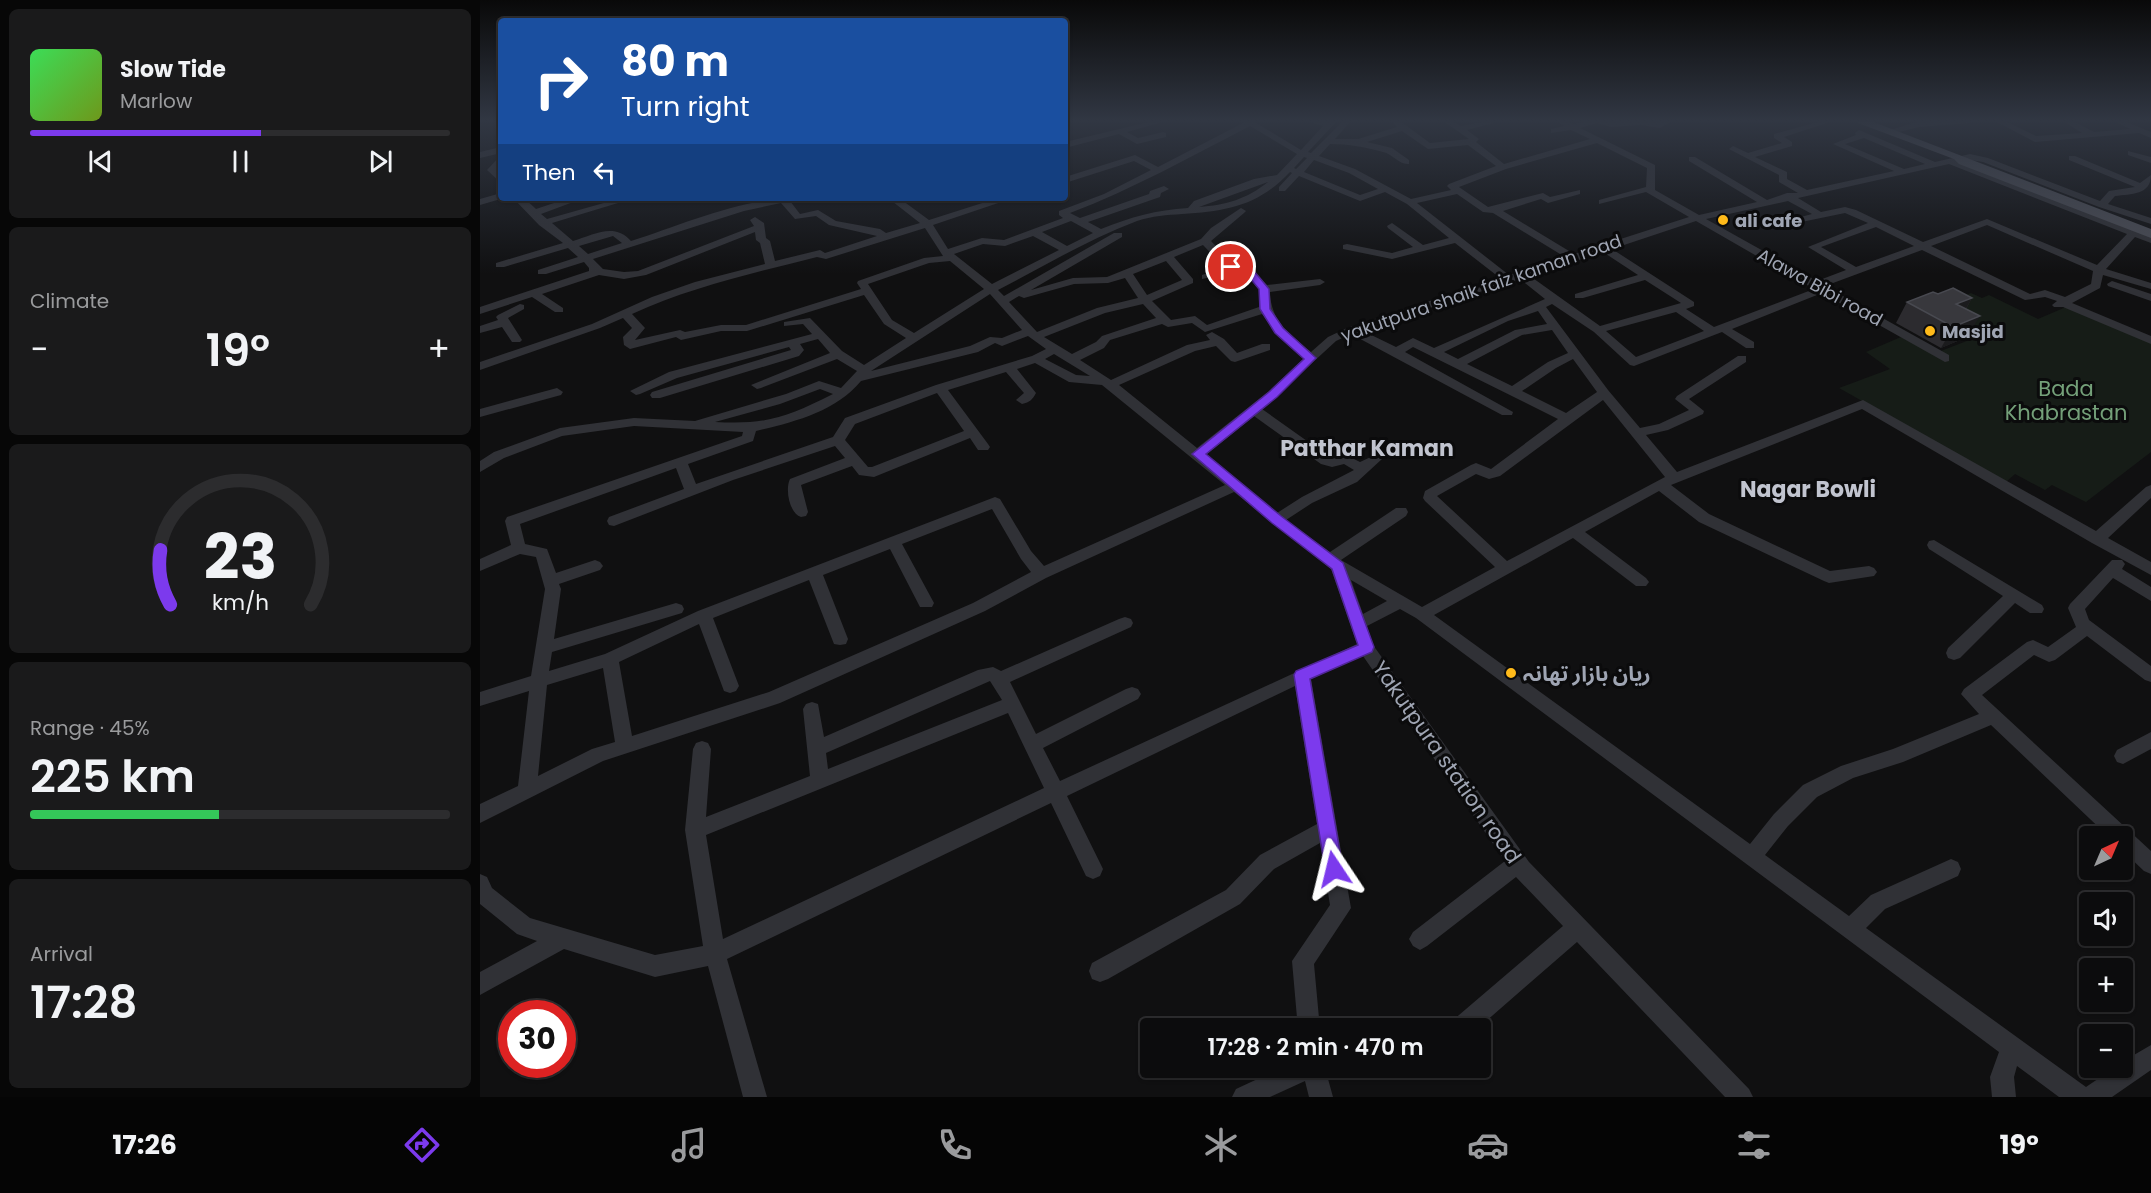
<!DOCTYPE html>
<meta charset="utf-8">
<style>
:root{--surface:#0c0c0d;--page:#1a1a1b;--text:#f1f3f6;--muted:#9a9b9d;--line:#2c2c2e;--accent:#7c3aed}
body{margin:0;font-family:Poppins,"Noto Sans Arabic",sans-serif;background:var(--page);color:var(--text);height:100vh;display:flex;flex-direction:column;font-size:22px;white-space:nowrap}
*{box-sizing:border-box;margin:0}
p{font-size:20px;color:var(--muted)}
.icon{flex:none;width:33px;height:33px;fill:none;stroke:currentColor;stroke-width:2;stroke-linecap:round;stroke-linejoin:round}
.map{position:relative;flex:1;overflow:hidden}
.drawer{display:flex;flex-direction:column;gap:9px;padding:9px;background:#070707;width:480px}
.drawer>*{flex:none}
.guide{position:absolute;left:18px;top:18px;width:570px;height:183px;border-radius:6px;box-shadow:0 2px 4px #0004,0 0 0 2px var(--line);background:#1a4fa0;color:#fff;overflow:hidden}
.needle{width:39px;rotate:44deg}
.controls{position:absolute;left:1599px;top:826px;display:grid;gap:12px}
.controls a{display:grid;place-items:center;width:54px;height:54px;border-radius:6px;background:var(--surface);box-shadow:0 2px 4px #0004,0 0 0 2px var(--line);font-size:30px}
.speed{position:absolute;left:18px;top:1000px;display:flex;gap:12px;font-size:30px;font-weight:700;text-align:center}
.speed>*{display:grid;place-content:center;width:78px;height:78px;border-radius:50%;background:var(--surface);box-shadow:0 2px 4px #0004,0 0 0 2px var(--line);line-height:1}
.speed .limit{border:9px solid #d22;background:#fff;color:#111}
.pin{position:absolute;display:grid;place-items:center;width:51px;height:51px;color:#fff;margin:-26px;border:3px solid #fff;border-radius:50%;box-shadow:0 2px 6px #0007}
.me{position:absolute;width:66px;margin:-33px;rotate:350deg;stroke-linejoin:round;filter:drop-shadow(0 0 4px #0008)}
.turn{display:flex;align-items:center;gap:21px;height:126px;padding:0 24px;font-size:27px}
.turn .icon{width:78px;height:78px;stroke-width:2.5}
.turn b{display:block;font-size:42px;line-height:51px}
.then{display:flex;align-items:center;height:57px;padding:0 24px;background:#0003;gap:12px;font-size:22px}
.big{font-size:45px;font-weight:600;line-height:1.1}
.drawer .card{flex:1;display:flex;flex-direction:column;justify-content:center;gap:9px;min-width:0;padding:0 21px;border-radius:9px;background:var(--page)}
.drawer .dial{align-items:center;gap:0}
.dial svg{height:156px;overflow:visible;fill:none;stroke:var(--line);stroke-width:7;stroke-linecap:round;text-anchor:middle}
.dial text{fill:var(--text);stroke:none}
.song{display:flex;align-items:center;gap:18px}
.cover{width:72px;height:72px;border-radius:9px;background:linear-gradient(135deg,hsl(130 70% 55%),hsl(80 70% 35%))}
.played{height:6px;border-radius:3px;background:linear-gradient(90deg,var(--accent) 55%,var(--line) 55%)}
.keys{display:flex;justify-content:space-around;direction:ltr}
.heat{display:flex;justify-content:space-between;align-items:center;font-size:33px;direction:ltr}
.charge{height:9px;border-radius:4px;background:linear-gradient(90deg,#34c759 45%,var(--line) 0)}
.trip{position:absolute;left:660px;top:1018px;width:351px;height:60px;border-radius:6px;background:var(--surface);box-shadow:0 2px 4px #0004,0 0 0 2px var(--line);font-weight:600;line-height:60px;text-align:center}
.tabs{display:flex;height:96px;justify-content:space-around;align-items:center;background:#050505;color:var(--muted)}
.tabs .icon{width:42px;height:42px}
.tabs .current{color:var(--accent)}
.tabs b{font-size:27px;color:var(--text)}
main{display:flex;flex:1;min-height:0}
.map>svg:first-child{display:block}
.green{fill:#161c17}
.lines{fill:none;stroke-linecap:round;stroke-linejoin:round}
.minor{fill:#303136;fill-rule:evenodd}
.major{fill:#4c4e56;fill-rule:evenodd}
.wall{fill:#2c2b2f}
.shaded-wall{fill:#1b1b1d}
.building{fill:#38383d;stroke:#484950;stroke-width:1.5}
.route{fill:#7c3aed;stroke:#51269a;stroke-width:1.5}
.poi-dot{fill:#ffba1a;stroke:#0b0b0c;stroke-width:2}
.labels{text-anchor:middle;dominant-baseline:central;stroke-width:6;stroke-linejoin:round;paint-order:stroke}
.far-poi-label{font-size:18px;font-weight:bold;fill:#9fa5b3;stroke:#0b0b0c;text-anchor:start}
.far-street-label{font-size:18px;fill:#9fa5b3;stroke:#0b0b0c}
.park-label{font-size:21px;fill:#74a079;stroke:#0b0b0c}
.poi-label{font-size:21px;font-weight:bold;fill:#9fa5b3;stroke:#0b0b0c;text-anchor:start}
.street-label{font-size:21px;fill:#9fa5b3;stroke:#0b0b0c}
.neighbourhood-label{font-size:22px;font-weight:bold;fill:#c1c4cf;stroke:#0b0b0c}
</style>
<main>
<section class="drawer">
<div class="card">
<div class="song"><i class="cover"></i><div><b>Slow Tide</b><p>Marlow</p></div></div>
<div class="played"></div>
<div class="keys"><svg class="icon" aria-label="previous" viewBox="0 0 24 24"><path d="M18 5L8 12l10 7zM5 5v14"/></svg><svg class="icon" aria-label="pause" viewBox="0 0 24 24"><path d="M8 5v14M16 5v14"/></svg><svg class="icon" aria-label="next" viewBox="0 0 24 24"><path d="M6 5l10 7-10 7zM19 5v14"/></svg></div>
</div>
<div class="card"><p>Climate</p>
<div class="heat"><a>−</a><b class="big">19°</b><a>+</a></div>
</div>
<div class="card dial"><svg viewBox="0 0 100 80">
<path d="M14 69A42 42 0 1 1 86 69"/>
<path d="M14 69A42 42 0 0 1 9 41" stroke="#7c3aed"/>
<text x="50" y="56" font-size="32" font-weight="700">23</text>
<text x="50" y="72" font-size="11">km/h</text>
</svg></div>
<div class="card"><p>Range · 45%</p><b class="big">225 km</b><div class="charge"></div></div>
<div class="card"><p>Arrival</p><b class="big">17:28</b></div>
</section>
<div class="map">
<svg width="1671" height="1097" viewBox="0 0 1671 1097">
<rect width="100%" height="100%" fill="#101011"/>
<!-- green -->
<path class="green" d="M1491 293 1502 298 1509 295 1558 319 1586 307 1671 343V452L1606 502 1572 485 1565 490 1535 474 1526 482 1359 388 1410 369 1386 352 1421 337 1453 354 1492 339 1469 325 1458 306Z"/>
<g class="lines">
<!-- minor -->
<g class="minor">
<path d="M15 121H21V146L17 143Z"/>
<path d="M673 121H686L647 132 658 138 683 132 686 133V137L657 144 639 134 585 148V142Z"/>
<path d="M760 121H773L821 150 843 126 827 121H857L828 152 831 153 863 121H871L855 139H878L917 127 911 121H920L950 143 989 139 963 121H972L981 126 1007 121H1021L987 130 999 139 996 142 1024 164 1110 139 1091 130 1071 133V129L1084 126 1076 121H1086L1093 124 1108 121H1192L1180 128 1161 125 1131 127 1117 123 1100 128 1175 165V190L1219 215 1277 202 1209 161V157H1215L1287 200 1307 193H1318L1299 182V175L1249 149 1253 146 1268 153 1302 143 1294 138V134L1341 121H1353L1304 137 1312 142V146L1275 157 1307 172V179L1327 190 1414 171 1353 144 1376 135 1375 133 1379 130 1455 162 1490 154 1508 158 1620 201 1629 191 1655 187 1589 160V156H1595L1660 183 1671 175C1671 195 1651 194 1635 196L1628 204 1671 218V224L1619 207 1503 162 1490 160 1479 162 1671 236V243L1655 237 1626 269 1671 283V289L1623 275 1620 288 1592 303 1671 336V344L1583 307H1574L1572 305 1577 301 1565 297 1545 300 1442 250 1345 286 1469 355V361L1465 362 1342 293 1252 329 1274 342V348H1266L1242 332 1154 366 1150 365 1114 332 1072 304 1066 307 1128 390 1160 428 1179 424 1209 410 1195 399 1197 396 1258 356H1266V362L1209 399 1224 411 1223 414 1188 430 1166 435 1197 472 1383 400 1616 531 1666 487 1671 485V498L1628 538 1671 562V575L1612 543 1382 409 1191 485 1229 514 1350 571 1389 566 1394 568 1397 572 1394 576 1349 583 1344 581 1219 522 1179 491 1105 532 1166 578 1169 582 1166 586H1156L1093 538 954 615 1270 844 1294 814 1323 785 1361 766 1413 749 1499 714 1481 694 1484 689 1547 642 1553 640 1568 647 1596 627 1588 608 1590 604 1632 560H1642L1645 564 1642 569 1671 587V601L1633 578 1605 609 1609 620 1671 666V682L1665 680 1607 636 1575 660 1569 662 1554 655 1502 695 1671 851V874L1664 871 1642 850V837H1629L1511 725 1423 762 1373 778 1337 797 1308 826 1285 855 1369 916 1391 895 1471 859 1478 862 1481 869 1478 876 1405 909 1386 928 1606 1087 1634 1068H1642V1062L1671 1045V1070L1632 1097H1579L1537 1066 1534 1077 1536 1097H1512L1510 1077 1519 1052 936 618 920 609 887 626 893 645 1049 862 1269 1089 1273 1097H1245L1097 942 997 1029H969L972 1021 1083 926 1036 877 947 946 940 950 933 946 929 939 933 932 1025 861 883 656 831 679 871 908 834 964 840 1029H818L812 961 850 905 840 843 794 869 760 904 628 979 620 982 612 979 609 971 612 963 746 890 780 855 837 824 815 686 587 796 623 869 620 876 613 879 606 876 571 803 247 959 287 1097H263L228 966 175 977 84 949 0 995V972L57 941 37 934 0 904V874L7 877 12 888 50 918 175 955 223 946 205 830 213 749 216 743 222 741 228 743 231 749 226 817 330 776 323 709 326 704 332 702 338 704 344 737 498 670 513 667 521 671 639 619 645 617 651 619 653 623 651 627 530 682 556 734 646 689 652 687 658 689 661 694 658 699 563 748 580 781 877 644 851 569 754 492 566 578 505 611 300 703 123 761 0 823V804L38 786 49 691 0 706V692L51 676 65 589 56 557 40 554 0 571V559L31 545 25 521 27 517 262 436 263 432 154 426 82 436 24 458 0 472V461L14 452 80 428 154 418 215 421 306 394 339 381 361 388 377 371 357 359 281 388 277 389 271 385 350 353 338 339 320 344 324 350 319 356 180 398H172L170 395 172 392 311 350 309 347 197 378 160 394 156 395 150 391 189 372 332 334 323 324 304 326V322L330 318 362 351 384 365 426 338 404 324 384 295 267 331H241L201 340 196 337 150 349 144 345 143 337 152 328 143 318 120 328 0 370V362L112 324 172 297 215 282 285 264 280 243 276 240 275 232 166 275 144 279 119 275 62 294 83 308V312H75L52 297 0 314V307L109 271V268L104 262 66 274H58V270L98 257 88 248 24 267H16V263L83 243 59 225 33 198H44L56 209 89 198H104L61 214 67 219 138 199V203L72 223 93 241C114 235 134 222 151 241 201 225 262 198 315 198L310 201 320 214 338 210 356 221 400 229 406 233 440 223 408 198H419L449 220 518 198H533L453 225 468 249 502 238 524 240 583 218 579 215V211L624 194 671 170 654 161 585 183V177L655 155 678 167 763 123ZM770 126 817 154 797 175 774 179 714 201 708 208C676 210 651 217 621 229L608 222 680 197 681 193 689 189 684 186 670 191 669 194 600 218 590 213C653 189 710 157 770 126ZM922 131 948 149 988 145 1016 166 969 184 967 186 971 190 931 199 875 169 839 156 850 144C869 144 885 147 903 152 913 154 919 165 929 164V160L912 148 887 142ZM1384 138 1445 164 1424 169 1365 144ZM1117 143 1167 168 1166 187 1119 200V204L1166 192 1209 217 1094 254 1023 211 1061 199 1068 203 1100 194V190L1070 197 1063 193 1008 207 979 187 1026 169ZM824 157 827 158 816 169 814 168ZM834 160 869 173 898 189 880 195 824 172ZM1469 164 1647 234 1617 265 1507 219 1443 242 1376 210 1365 207 1341 212 1318 198ZM810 172 812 173 799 187V191H805L819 176 880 201 905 192 927 204 969 238 943 245 912 223 907 226 908 228 933 247 912 253 867 244 863 245V249L912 259 975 243 1020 278 867 328 848 337 831 352C809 333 791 322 790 292L840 285 845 282 840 279 787 285 769 265H754L731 241 764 213 766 211 761 208 731 228 721 239 627 277 593 278 551 290 642 237V233H634L524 296 518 290C564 266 609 239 657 221 672 216 687 215 702 214 747 211 778 206 810 172ZM788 182C767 199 746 205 719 207ZM977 194 1003 212 1013 213 1085 257 1029 275 937 203ZM1308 201 1332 214 1302 222V226L1365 213 1388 223 1328 247 1366 270 1337 281 1226 219ZM301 203 315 219 336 216 349 225 397 236 345 253 340 250 295 261 290 241 286 238 284 223 275 217 270 220 274 226 158 271 144 272 123 269 113 259 264 211ZM591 221 613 233 587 246 562 232ZM1216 221 1334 289 1234 327 1206 309 1214 306V302L1132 249ZM1507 225 1613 271 1611 284 1585 297 1565 290 1550 294 1451 246ZM1396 227 1434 246 1376 267 1341 247ZM445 228 463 256 444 258 378 281 377 283 381 289 266 325H241L205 332 200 330 155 340 165 328 152 314C211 287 274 273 337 257L346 259ZM133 236 142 243 108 254 99 246ZM553 236 579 250 512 284 474 254 503 244 525 246ZM723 245 744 267 722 275V279L762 270 779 289V307L727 325 715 316 691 320 672 301 713 283V279L694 257ZM1123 252 1158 275 1095 294V298H1103L1165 280 1201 303 1120 326 1050 276ZM470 261 504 289 434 333 412 320 388 284 449 263ZM686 261 702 280 667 295 653 274ZM645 278 658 298 617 308 557 332 529 302 539 296 544 298 594 284 628 283ZM1040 279 1065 299 954 348 933 338 916 347 881 330ZM510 294 542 330 522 338 510 337 490 346 391 371ZM663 304 676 318 622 336 616 342 592 354 564 337 625 313ZM1058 311 1067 324 1035 330 978 359 964 352 1028 321ZM1196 312 1224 331 1156 357 1126 331ZM782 314 795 332 824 358 789 391 717 448 639 385 715 351 736 346 751 361 755 362 790 350V344H782L757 353 744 339 732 332 726 335 730 340 707 345 631 380 600 360 624 348 630 340 682 324 688 327 712 323 725 332ZM1072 330 1088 353 1068 362 1032 386 987 364 1042 335ZM871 334 1022 415H1032L1033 412 925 352 933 347 1078 419 1011 469 996 463 991 465 945 491 943 498 945 501 1015 567 942 607 861 560 926 516 928 512 926 508H916L850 552 806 520 832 503 877 482 902 459 895 455 880 462 866 455 851 458 782 409 856 341ZM548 336 566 349 552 356 456 385 365 418 353 437 216 484 208 464 273 441 276 431C314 422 355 412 381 381L498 352 515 343 522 346ZM574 354 610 376 596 375 565 359ZM1093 359 1117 392 1086 413 1042 391 1076 368ZM555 363 589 382 622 385 745 485 564 566 551 551 520 499 515 497 218 611 125 654 69 671 72 652 202 613 204 609 202 605 196 603 74 639 81 589 79 584 120 570 123 566 120 562 115 560 76 573 67 549 45 544 40 524 196 468 204 489 129 517 127 521 129 525 134 526 253 480 355 446 365 458 310 479C305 489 309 513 321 517L326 516 328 512 321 485 372 466 379 475 394 477 490 438 498 450H508L510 447 508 444 468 390 526 372 544 393 536 400 542 404C550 402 552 400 556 393L537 369ZM340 389 353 394C307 417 287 425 235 422L300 404ZM457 393 484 431 392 467H388L365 440 375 424ZM1123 400 1185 477 1027 561 957 496 996 474 1009 479 1020 476ZM774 416 841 464 852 467 864 464 874 470 822 497 797 513 726 455ZM512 509 541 559 551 572 493 603 289 692 152 736 139 662 219 624 244 691 250 693 256 691 259 686 233 618 329 580 354 644 360 645 366 644 368 639 343 575 410 549 440 607H452L454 603 422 544ZM871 580 907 601 883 614ZM123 668 135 742 112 749 58 776 67 685ZM510 681 522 700 348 769 346 753ZM528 713 564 788 243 939 226 835Z"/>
<path d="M1439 121H1493L1489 123 1439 127 1411 134 1407 131Z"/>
<path d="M1515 121H1525L1556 136 1602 133 1583 121H1593L1614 132 1650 129 1634 121H1644L1671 132V138L1659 133 1555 142Z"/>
<path d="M21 147V153L0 158V152Z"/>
<path d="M1648 151 1671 157V163L1648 155Z"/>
<path d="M21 155V164L17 170 21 174V183L7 170Z"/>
<path d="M21 193V198H24L0 205V199Z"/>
<path d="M1632 281 1671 294V301L1628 286 1627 284Z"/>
<path d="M40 304 44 305V309L28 318 42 340 40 342H32L22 327 0 333V326L18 320 16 317 18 315Z"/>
<path d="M77 388 83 392 81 395 0 417V409Z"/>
<path d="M1454 540 1562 605 1564 609 1562 613H1550L1535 603 1480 658 1474 660 1468 658 1466 653 1468 648 1523 596 1449 549 1447 545 1449 541Z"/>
<path d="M1671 732V749L1643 764 1637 762 1634 756 1637 750Z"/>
<path d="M801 1068H845L853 1097H829L825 1081 790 1097H752L756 1089Z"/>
</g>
<!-- major -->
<path class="major" d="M1377 121H1391L1671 229V238L1479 164 1474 159 1378 123Z"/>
</g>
<!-- wall -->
<path class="wall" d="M1458 294 1492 298 1486 309 1487 337 1461 348 1416 323 1427 302Z"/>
<!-- shaded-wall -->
<g class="shaded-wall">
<path d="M1492 298 1480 319 1476 304Z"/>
<path d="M1500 316 1487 337 1461 348 1473 327Z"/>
</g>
<!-- building -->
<path class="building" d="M1473 288 1492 298 1476 304 1500 316 1473 327 1427 302 1453 292 1458 294Z"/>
<!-- sky -->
<linearGradient id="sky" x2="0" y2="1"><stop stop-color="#090909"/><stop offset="0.44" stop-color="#313743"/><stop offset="1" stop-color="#313743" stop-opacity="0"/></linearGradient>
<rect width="1671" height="274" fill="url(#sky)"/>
<!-- route -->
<path class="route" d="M748 265H769L789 289 790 309 803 328 836 358 797 397 726 454 801 516 863 563 894 647 892 652 830 679 863 869 861 875 854 877 848 875 845 869 814 675 816 671 878 645 852 569 792 523 712 454 789 392 824 359 795 333 780 309 779 289 763 270 748 269Z"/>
<!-- markers -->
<g class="poi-dot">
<circle cx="1243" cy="220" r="6"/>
<circle cx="1450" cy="331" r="6"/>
<circle cx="1031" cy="673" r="6"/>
</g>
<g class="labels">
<!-- far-poi labels -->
<g class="far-poi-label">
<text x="1255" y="220">ali cafe</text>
<text x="1462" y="331">Masjid</text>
</g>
<!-- far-street labels -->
<g class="far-street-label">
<text transform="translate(1340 287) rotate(29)">Alawa Bibi road</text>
<text transform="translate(1001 288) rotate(-19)">yakutpura shaik faiz kaman road</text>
</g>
<!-- park labels -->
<g class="park-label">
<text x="1586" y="388">Bada<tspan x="1586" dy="24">Khabrastan</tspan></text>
</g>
<!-- poi labels -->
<g class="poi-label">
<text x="1043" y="673">ریان بازار تھانہ</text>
</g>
<!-- street labels -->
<g class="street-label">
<text transform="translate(967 762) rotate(55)">Yakutpura station road</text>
</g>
<!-- neighbourhood labels -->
<g class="neighbourhood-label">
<text x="887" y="448">Patthar Kaman</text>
<text x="1328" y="489">Nagar Bowli</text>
</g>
</g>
</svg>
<div class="controls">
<a><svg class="needle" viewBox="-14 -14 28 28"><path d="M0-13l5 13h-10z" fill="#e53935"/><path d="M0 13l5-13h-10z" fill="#9a9b9d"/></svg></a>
<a><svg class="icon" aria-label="sound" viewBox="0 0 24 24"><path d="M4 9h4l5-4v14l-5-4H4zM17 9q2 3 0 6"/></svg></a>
<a>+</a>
<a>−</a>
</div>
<div class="speed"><div class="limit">30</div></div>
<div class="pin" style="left:751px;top:267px;background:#d93025"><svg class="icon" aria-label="arrive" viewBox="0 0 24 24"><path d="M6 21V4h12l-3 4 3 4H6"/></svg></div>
<svg class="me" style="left:854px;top:869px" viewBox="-20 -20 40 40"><path d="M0-17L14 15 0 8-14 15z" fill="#7c3aed" stroke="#fff" stroke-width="4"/></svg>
<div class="trip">17:28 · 2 min · 470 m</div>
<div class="guide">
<div class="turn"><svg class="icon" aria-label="right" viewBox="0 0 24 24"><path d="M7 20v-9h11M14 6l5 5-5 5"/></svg><div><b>80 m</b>Turn right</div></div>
<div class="then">Then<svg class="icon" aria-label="left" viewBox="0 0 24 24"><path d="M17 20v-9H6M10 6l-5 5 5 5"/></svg></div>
</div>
</div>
</main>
<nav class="tabs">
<b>17:26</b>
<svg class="icon current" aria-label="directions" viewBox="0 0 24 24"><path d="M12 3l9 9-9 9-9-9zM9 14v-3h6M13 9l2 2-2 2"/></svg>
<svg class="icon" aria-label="music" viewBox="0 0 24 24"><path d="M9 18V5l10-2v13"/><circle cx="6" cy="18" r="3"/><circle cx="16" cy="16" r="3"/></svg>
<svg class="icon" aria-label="phone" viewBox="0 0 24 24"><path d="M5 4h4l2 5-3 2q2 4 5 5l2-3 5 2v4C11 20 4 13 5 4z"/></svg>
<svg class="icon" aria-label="climate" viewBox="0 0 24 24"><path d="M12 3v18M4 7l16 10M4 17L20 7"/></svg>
<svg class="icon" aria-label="car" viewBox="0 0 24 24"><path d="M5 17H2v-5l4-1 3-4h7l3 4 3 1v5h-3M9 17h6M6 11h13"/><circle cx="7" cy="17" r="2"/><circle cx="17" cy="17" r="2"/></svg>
<svg class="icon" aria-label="filters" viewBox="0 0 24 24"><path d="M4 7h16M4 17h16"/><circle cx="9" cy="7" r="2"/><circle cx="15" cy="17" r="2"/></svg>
<b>19°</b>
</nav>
